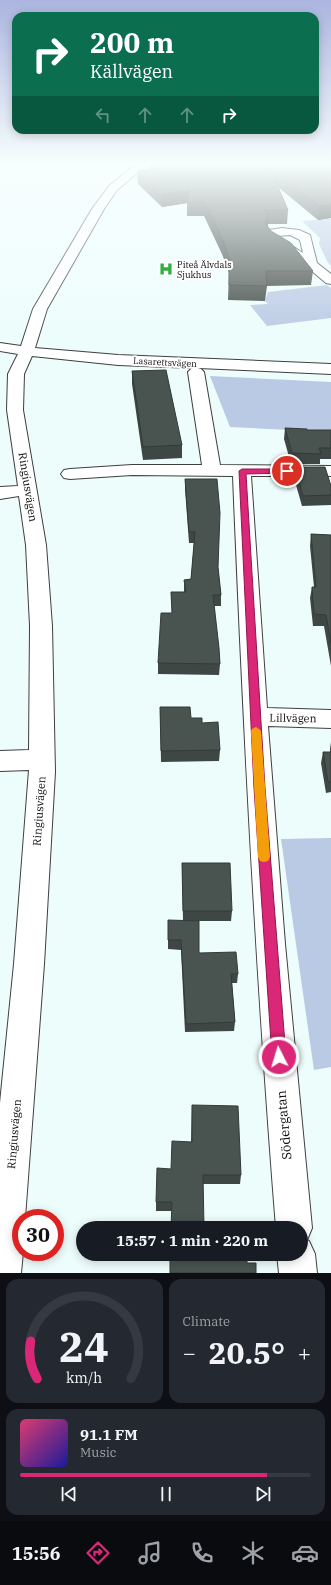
<!DOCTYPE html>
<meta charset="utf-8">
<style>
:root{--surface:#171b24;--page:#242831;--text:#f1f3f6;--muted:#9ea1a6;--line:#363941;--accent:#db2777}
body{margin:0;font-family:"IBM Plex Serif",serif;background:var(--page);color:var(--text);height:100vh;display:flex;flex-direction:column;font-size:15px;white-space:nowrap}
*{box-sizing:border-box;margin:0}
p{font-size:13px;color:var(--muted)}
.icon{flex:none;width:22px;height:22px;fill:none;stroke:currentColor;stroke-width:2;stroke-linecap:round;stroke-linejoin:round}
.map{position:relative;height:1273px;overflow:hidden}
.sheet{display:flex;flex-direction:column;gap:6px;padding:6px;background:#0d0f14;flex:1}
.sheet>*{flex:none}
.guide{position:absolute;left:12px;top:12px;width:307px;height:122px;border-radius:12px;box-shadow:0 2px 10px #0003;background:#0b6e4f;color:#fff;overflow:hidden}
.speed{position:absolute;left:12px;top:1209px;display:flex;gap:8px;font-size:20px;font-weight:700;text-align:center}
.speed>*{display:grid;place-content:center;width:52px;height:52px;border-radius:50%;background:var(--surface);box-shadow:0 2px 10px #0003;line-height:1}
.speed .limit{border:6px solid #d22;background:#fff;color:#111}
.pin{position:absolute;display:grid;place-items:center;width:34px;height:34px;color:#fff;margin:-17px;border:2px solid #fff;border-radius:50%;box-shadow:0 1px 4px #0007}
.me{position:absolute;width:44px;margin:-22px;rotate:355deg;stroke-linejoin:round;filter:drop-shadow(0 0 3px #0008)}
.turn{display:flex;align-items:center;gap:14px;height:84px;padding:0 12px;font-size:18px}
.turn .icon{width:52px;height:52px;stroke-width:2.5}
.turn b{display:block;font-size:28px;line-height:34px}
.lanes{display:flex;align-items:center;height:38px;padding:0 12px;background:#0003;justify-content:center;gap:20px;direction:ltr}
.lanes .off{opacity:.35}
.big{font-size:30px;font-weight:700;line-height:1.1}
.sheet .widget{flex:1;display:flex;flex-direction:column;justify-content:center;gap:6px;min-width:0;padding:0 14px;border-radius:12px;background:var(--page)}
.sheet .dial{align-items:center;gap:0}
.dial svg{height:104px;overflow:visible;fill:none;stroke:var(--line);stroke-width:7;stroke-linecap:round;text-anchor:middle}
.dial text{fill:var(--text);stroke:none}
.song{display:flex;align-items:center;gap:12px}
.cover{width:48px;height:48px;border-radius:6px;background:linear-gradient(135deg,hsl(340 70% 55%),hsl(240 70% 35%))}
.played{height:4px;border-radius:2px;background:linear-gradient(90deg,var(--accent) 85%,var(--line) 85%)}
.keys{display:flex;justify-content:space-around;direction:ltr}
.heat{display:flex;justify-content:space-between;align-items:center;font-size:22px;direction:ltr}
.sheet .tiles{flex:1;display:grid;gap:6px;grid-template-columns:1fr 1fr}
.widget:last-child{grid-column:span 2}
.trip{position:absolute;left:76px;top:1221px;width:232px;height:40px;border-radius:20px;background:var(--surface);box-shadow:0 2px 10px #0003;font-weight:700;line-height:40px;text-align:center}
.dock{display:flex;height:64px;justify-content:space-around;align-items:center;background:#090b0e;color:var(--muted)}
.dock .icon{width:28px;height:28px}
.dock .current{color:var(--accent)}
.dock b{font-size:18px;color:var(--text)}
.map>svg:first-child{display:block}
.green{fill:#bac9e4}
.lines{fill:none;stroke-linecap:round;stroke-linejoin:round}
.minor-casing{stroke:#3f3f3f;stroke-width:2}
.minor{fill:#fff;fill-rule:evenodd}
.wall{fill:#3f4744}
.shaded-wall{fill:#333a37}
.building{fill:#49534f;stroke:#333a37}
.route{fill:#db2777;stroke:#8e194d}
.slow{fill:#f59e0b}
.labels{text-anchor:middle;dominant-baseline:central;stroke-width:4;stroke-linejoin:round;paint-order:stroke}
.far-poi-label{font-size:9px;fill:#0c0c0c;stroke:#fff;text-anchor:start}
.far-street-label{font-size:9px;fill:#0c0c0c;stroke:#fff}
.street-label{font-size:11px;fill:#0c0c0c;stroke:#fff}
.near-street-label{font-size:13px;fill:#0c0c0c;stroke:#fff}
</style>
<div class="map">
<svg width="331" height="1273" viewBox="0 0 331 1273">
<rect width="100%" height="100%" fill="#edfdfc"/>
<!-- green -->
<g class="green">
<path d="M331 219V266L327 261 319 244 320 238 302 221Z"/>
<path d="M327 285 331 288V318L267 326 250 305 268 304 265 301 268 292Z"/>
<path d="M210 376 331 382V432L230 427Z"/>
<path d="M331 838V1067L314 1070 281 839Z"/>
</g>
<g class="lines">
<defs>
<g id="minor">
<path d="M137 163H149L117 190 104 209 47 309 35 348 118 355 331 364V374L198 368 201 369 204 372 220 465 331 466V476H251L267 708 331 710V728L268 726 285 944 312 1228 307 1240 309 1241 315 1254 317 1273H279L277 1254H301V1228H276C256 977 243 727 233 476L132 475 70 479 64 478 61 474 64 470 70 469 132 465H202L188 372 191 369 194 368 118 365 32 356 24 374 23 410 46 545 52 626 55 772 44 964 25 1218H21V1252H23L21 1273H0V1103L14 964 29 770 0 771V751L29 750 30 626 26 545 19 496 0 499V487L18 486 7 410 8 374 18 354 0 351V343L21 346 33 309 92 209 109 186Z"/>
<path d="M282 228 299 230 310 235 317 263 331 274V284L326 283 307 267 271 244 265 236 269 230ZM290 235 300 240 303 253 277 236Z"/>
</g>
</defs>
<!-- minor casing -->
<use href="#minor" class="minor-casing"/>
<!-- minor -->
<use href="#minor" class="minor"/>
</g>
<!-- wall -->
<g class="wall">
<path d="M149 163H331V218L318 220 278 187 288 210 287 224H268V227L271 231 313 271 311 285 267 286 265 301 228 300 229 273 222 254 204 216H187V203L162 207 138 184 137 171 149 169Z"/>
<path d="M132 371 182 445V458L143 460 132 384Z"/>
<path d="M285 428 307 430H331V459H320V464H291L284 439Z"/>
<path d="M295 467 331 486V505L302 506 294 478Z"/>
<path d="M185 479 218 567 221 595V606H214L220 664 219 675 158 674V663L172 613 171 592H184V580L191 579 194 543H189L185 489Z"/>
<path d="M311 534 331 535V666L324 626H313L310 598 312 587H314L310 546Z"/>
<path d="M160 707 191 718 202 723 220 750 219 761 161 762Z"/>
<path d="M331 742V792L326 793 321 763 323 752H330V749Z"/>
<path d="M182 863 232 911 231 921H186L199 953 238 974 237 983H232L235 1022 234 1031 185 1032 181 950 168 949V940L183 921Z"/>
<path d="M192 1105 241 1175 240 1184H203L171 1211H156V1202L171 1169 191 1142Z"/>
</g>
<!-- shaded-wall -->
<g class="shaded-wall">
<path d="M190 190 187 203 162 207V194Z"/>
<path d="M331 205V218L318 220 319 206Z"/>
<path d="M268 216 267 230 265 223Z"/>
</g>
<!-- building -->
<g class="building">
<path d="M156 163H331V205L319 206 269 166 288 210H264L268 216 265 223 271 231 291 243 313 271H266L267 286 229 285V259L223 240 204 202H187L190 190 162 194 137 171 165 167Z"/>
<path d="M166 370 182 445 143 447 132 371Z"/>
<path d="M285 428 307 429V430H331V448H319L321 454 292 453Z"/>
<path d="M295 467H325L331 486V495L303 496Z"/>
<path d="M185 479H217L220 513 218 567 221 595H213L219 648 220 664 158 663 161 613H172L171 592H186L184 580 191 579 195 532H189Z"/>
<path d="M311 534 331 535V643L326 615 314 614 312 587H316Z"/>
<path d="M160 707H190L191 718H202V723L218 722 220 750 161 751Z"/>
<path d="M323 752H331V782H328Z"/>
<path d="M182 863H230L232 911H183Z"/>
<path d="M168 920 199 921V953L236 952 238 974H231L235 1022 186 1024 181 940H168Z"/>
<path d="M192 1105 238 1106 241 1175H203L204 1228H171L172 1202H156L157 1168 171 1169 172 1141 192 1142Z"/>
<path d="M170 1254H247V1263H256V1273H170Z"/>
</g>
<!-- sky -->
<linearGradient id="sky" x2="0" y2="1"><stop stop-color="#abb5df"/><stop offset="0.48" stop-color="#f7fefe"/><stop offset="1" stop-color="#f7fefe" stop-opacity="0"/></linearGradient>
<rect width="331" height="341" fill="url(#sky)"/>
<!-- route -->
<path class="route" d="M242 469H287L290 471 287 473 246 474 265 788 286 1057 284 1061 279 1063 274 1061 272 1057 254 788 239 471Z"/>
<!-- slow -->
<path class="slow" d="M256 727 259 729 261 731 270 857 268 861 264 862 260 861 258 857 251 731 252 729Z"/>
<!-- icons -->
<defs>
<symbol id="hospital-bare" viewBox="-9 -9 18 18"><path d="M-5-5h3v3.5h4V-5h3V5h-3V1.5h-4V5h-3Z" fill="#33ad41" stroke="#fff" stroke-width="2.5" paint-order="stroke"/></symbol>
</defs>
<g fill-rule="evenodd">
<use href="#hospital-bare" x="156" y="259" width="20" height="20"/>
</g>
<g class="labels">
<!-- far-poi labels -->
<g class="far-poi-label">
<text x="177" y="264">Piteå Älvdals<tspan x="177" dy="10">Sjukhus</tspan></text>
</g>
<!-- far-street labels -->
<g class="far-street-label">
<text transform="translate(165 362) rotate(3)">Lasarettsvägen</text>
</g>
<!-- street labels -->
<g class="street-label">
<text transform="translate(28 487) rotate(81)">Ringiusvägen</text>
<text transform="translate(293 718) rotate(1)">Lillvägen</text>
<text transform="translate(39 811) rotate(-86)">Ringiusvägen</text>
<text transform="translate(14 1134) rotate(-85)">Ringiusvägen</text>
</g>
<!-- near-street labels -->
<g class="near-street-label">
<text transform="translate(284 1125) rotate(-95)">Södergatan</text>
</g>
</g>
</svg>
<div class="speed"><div class="limit">30</div></div>
<div class="pin" style="left:287px;top:471px;background:#d93025"><svg class="icon" aria-label="arrive" viewBox="0 0 24 24"><path d="M6 21V4h12l-3 4 3 4H6"/></svg></div>
<svg class="me" style="left:279px;top:1057px" viewBox="-20 -20 40 40"><circle r="17" fill="#db2777" stroke="#fff" stroke-width="3"/><path d="M0-11L8 9 0 5-8 9z" fill="#fff"/></svg>
<div class="trip">15:57 · 1 min · 220 m</div>
<div class="guide">
<div class="turn"><svg class="icon" aria-label="right" viewBox="0 0 24 24"><path d="M7 20v-9h11M14 6l5 5-5 5"/></svg><div><b>200 m</b>Källvägen</div></div>
<div class="lanes"><svg class="icon off" aria-label="left" viewBox="0 0 24 24"><path d="M17 20v-9H6M10 6l-5 5 5 5"/></svg><svg class="icon off" aria-label="ahead" viewBox="0 0 24 24"><path d="M12 20V5M6 11l6-6 6 6"/></svg><svg class="icon off" aria-label="ahead" viewBox="0 0 24 24"><path d="M12 20V5M6 11l6-6 6 6"/></svg><svg class="icon" aria-label="right" viewBox="0 0 24 24"><path d="M7 20v-9h11M14 6l5 5-5 5"/></svg></div>
</div>
</div>
<section class="sheet">
<div class="tiles">
<div class="widget dial"><svg viewBox="0 0 100 80">
<path d="M14 69A42 42 0 1 1 86 69"/>
<path d="M14 69A42 42 0 0 1 9 40" stroke="#db2777"/>
<text x="50" y="56" font-size="32" font-weight="700">24</text>
<text x="50" y="72" font-size="11">km/h</text>
</svg></div>
<div class="widget"><p>Climate</p>
<div class="heat"><a>−</a><b class="big">20.5°</b><a>+</a></div>
</div>
<div class="widget">
<div class="song"><i class="cover"></i><div><b>91.1 FM</b><p>Music</p></div></div>
<div class="played"></div>
<div class="keys"><svg class="icon" aria-label="previous" viewBox="0 0 24 24"><path d="M18 5L8 12l10 7zM5 5v14"/></svg><svg class="icon" aria-label="pause" viewBox="0 0 24 24"><path d="M8 5v14M16 5v14"/></svg><svg class="icon" aria-label="next" viewBox="0 0 24 24"><path d="M6 5l10 7-10 7zM19 5v14"/></svg></div>
</div>
</div>
</section>
<nav class="dock">
<b>15:56</b>
<svg class="icon current" aria-label="directions" viewBox="0 0 24 24"><path d="M12 3l9 9-9 9-9-9zM9 14v-3h6M13 9l2 2-2 2"/></svg>
<svg class="icon" aria-label="music" viewBox="0 0 24 24"><path d="M9 18V5l10-2v13"/><circle cx="6" cy="18" r="3"/><circle cx="16" cy="16" r="3"/></svg>
<svg class="icon" aria-label="phone" viewBox="0 0 24 24"><path d="M5 4h4l2 5-3 2q2 4 5 5l2-3 5 2v4C11 20 4 13 5 4z"/></svg>
<svg class="icon" aria-label="climate" viewBox="0 0 24 24"><path d="M12 3v18M4 7l16 10M4 17L20 7"/></svg>
<svg class="icon" aria-label="car" viewBox="0 0 24 24"><path d="M5 17H2v-5l4-1 3-4h7l3 4 3 1v5h-3M9 17h6M6 11h13"/><circle cx="7" cy="17" r="2"/><circle cx="17" cy="17" r="2"/></svg>
</nav>
